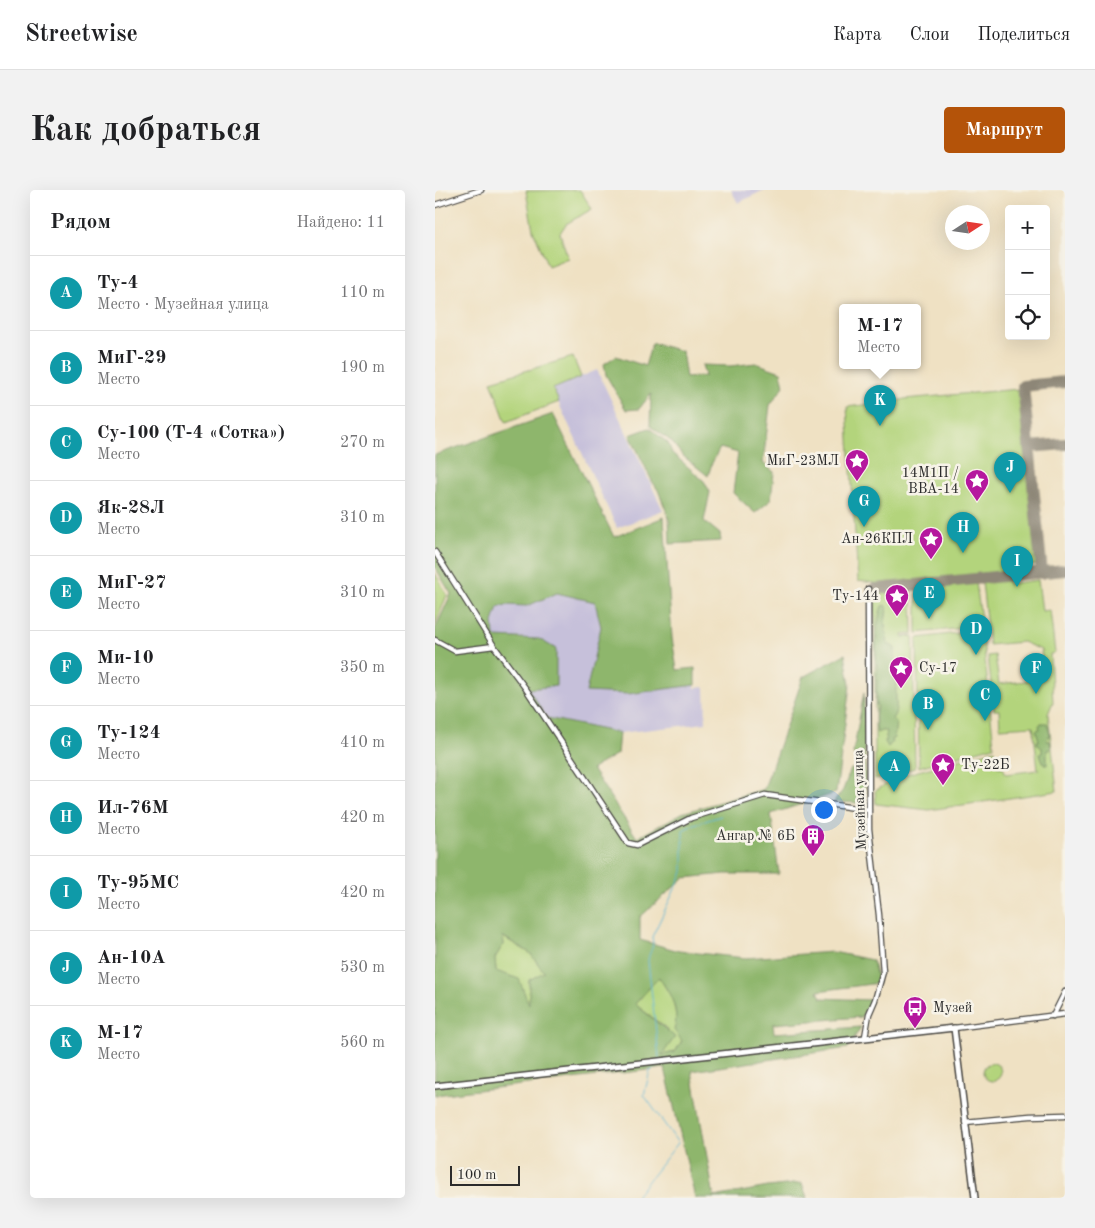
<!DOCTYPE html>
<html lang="ru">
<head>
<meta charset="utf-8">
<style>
	body { margin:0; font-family:"Old Standard TT",serif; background:#f2f2f2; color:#202124 }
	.controls { position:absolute; right:15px; top:15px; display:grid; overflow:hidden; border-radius:5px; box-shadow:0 5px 20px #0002 }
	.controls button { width:45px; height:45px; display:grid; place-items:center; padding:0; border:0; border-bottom:1px solid #e0e0e0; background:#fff; color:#202124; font:25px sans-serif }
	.compass { position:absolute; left:510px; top:15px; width:45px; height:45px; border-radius:50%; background:#fff; box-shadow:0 5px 20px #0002; rotate:78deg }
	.scale { position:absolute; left:15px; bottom:12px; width:70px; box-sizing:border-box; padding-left:5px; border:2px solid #2b2b2b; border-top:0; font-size:14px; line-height:18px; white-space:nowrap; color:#2b2b2b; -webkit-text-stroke:4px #f7f3e8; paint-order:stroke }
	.you { position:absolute; left:388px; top:619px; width:18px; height:18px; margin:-12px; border:4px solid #fff; border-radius:50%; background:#1a73e8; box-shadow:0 0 0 8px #1a73e833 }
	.badge { display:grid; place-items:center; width:32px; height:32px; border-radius:50%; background:#b45309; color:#fff; font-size:16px; font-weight:700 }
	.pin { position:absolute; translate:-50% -41px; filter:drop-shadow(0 1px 2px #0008) }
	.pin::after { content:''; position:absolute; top:26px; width:18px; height:15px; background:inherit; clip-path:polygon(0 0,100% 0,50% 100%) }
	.popup { position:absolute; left:404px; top:114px; width:82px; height:65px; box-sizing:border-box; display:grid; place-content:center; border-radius:5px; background:#fff; filter:drop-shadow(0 1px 4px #0005); font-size:16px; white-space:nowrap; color:#757577 }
	.popup b { font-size:19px; color:#202124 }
	.popup::after { content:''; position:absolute; left:50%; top:100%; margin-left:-10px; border:10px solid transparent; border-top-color:#fff }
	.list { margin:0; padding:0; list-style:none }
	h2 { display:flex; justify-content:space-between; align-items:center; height:65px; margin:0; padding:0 20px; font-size:21px }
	h2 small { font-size:16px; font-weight:400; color:#757577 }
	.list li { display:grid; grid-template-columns:32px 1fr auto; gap:15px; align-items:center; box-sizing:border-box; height:75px; padding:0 20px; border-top:1px solid #e0e0e0 }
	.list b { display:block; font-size:19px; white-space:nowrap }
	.list p { margin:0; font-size:16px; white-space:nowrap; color:#757577 }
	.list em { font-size:16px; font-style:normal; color:#757577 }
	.icon { flex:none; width:28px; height:28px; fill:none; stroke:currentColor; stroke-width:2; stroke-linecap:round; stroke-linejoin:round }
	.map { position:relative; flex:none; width:630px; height:1008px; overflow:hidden; border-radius:5px }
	header { display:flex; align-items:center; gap:30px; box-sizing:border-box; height:70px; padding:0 25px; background:#fff; border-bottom:1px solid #e0e0e0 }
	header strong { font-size:24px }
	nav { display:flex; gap:28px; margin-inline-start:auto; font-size:18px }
	.intro { display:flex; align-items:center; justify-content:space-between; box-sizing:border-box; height:120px; padding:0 30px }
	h1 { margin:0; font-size:35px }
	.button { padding:12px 22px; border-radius:5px; background:#b45309; color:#fff; font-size:18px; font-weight:700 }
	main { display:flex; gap:30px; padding:0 30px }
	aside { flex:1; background:#fff; border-radius:5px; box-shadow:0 5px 20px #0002 }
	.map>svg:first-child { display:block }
	.industrial { fill:#c6c0da }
	.green { fill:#b3d47c; stroke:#6f8054 }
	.forest { fill:#8eb66c; stroke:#5c704c; fill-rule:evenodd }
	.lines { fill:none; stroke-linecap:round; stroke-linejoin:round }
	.stream { stroke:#5ab6d8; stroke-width:1 }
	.taxiway { stroke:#8d8677; stroke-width:12 }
	.minor-casing { stroke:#484642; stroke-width:7 }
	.tertiary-casing { stroke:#484642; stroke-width:8 }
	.minor { stroke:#fff; stroke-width:4.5 }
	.tertiary { stroke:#fff; stroke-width:5 }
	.labels { text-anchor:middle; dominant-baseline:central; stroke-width:5; stroke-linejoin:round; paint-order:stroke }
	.poi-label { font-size:14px; fill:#2b2b2b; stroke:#f7f3e8; text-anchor:end }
	.street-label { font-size:14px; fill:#2b2b2b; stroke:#f7f3e8 }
</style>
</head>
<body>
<header>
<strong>Streetwise</strong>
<nav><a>Карта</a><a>Слои</a><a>Поделиться</a></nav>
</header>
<div class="intro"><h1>Как добраться</h1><a class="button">Маршрут</a></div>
<main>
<aside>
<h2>Рядом<small>Найдено: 11</small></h2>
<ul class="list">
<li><span class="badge" style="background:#0f9aa8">A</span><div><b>Ту-4</b><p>Место · Музейная улица</p></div><em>110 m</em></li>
<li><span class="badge" style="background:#0f9aa8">B</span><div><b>МиГ-29</b><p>Место</p></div><em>190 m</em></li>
<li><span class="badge" style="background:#0f9aa8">C</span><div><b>Су-100 (Т-4 «Сотка»)</b><p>Место</p></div><em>270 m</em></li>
<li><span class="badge" style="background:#0f9aa8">D</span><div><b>Як-28Л</b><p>Место</p></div><em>310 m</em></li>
<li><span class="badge" style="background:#0f9aa8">E</span><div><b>МиГ-27</b><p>Место</p></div><em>310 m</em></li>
<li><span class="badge" style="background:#0f9aa8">F</span><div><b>Ми-10</b><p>Место</p></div><em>350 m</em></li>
<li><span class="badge" style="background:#0f9aa8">G</span><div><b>Ту-124</b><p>Место</p></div><em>410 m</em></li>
<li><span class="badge" style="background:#0f9aa8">H</span><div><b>Ил-76М</b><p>Место</p></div><em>420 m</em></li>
<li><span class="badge" style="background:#0f9aa8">I</span><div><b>Ту-95МС</b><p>Место</p></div><em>420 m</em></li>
<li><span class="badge" style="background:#0f9aa8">J</span><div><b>Ан-10А</b><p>Место</p></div><em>530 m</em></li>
<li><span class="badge" style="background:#0f9aa8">K</span><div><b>М-17</b><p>Место</p></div><em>560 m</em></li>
</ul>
</aside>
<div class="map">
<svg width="630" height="1008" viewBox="0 0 630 1008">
	<rect width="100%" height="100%" fill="#f7f3e8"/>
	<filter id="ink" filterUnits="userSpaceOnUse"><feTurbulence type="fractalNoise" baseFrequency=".02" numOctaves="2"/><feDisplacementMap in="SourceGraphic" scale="10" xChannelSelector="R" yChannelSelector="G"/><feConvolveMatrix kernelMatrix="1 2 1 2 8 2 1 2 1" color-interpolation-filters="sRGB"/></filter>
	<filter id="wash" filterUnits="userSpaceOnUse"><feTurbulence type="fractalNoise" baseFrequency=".0096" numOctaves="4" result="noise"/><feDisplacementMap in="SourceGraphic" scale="20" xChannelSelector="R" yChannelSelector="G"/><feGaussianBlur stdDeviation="1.12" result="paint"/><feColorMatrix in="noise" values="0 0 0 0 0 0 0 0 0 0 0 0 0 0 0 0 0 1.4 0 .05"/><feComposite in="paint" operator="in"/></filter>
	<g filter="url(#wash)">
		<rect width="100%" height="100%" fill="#efe1c3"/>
		<path class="industrial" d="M 296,0 L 329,0 L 303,13 Z
			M 162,180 L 228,320 L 182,338 L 117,199 Z
			M 122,403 L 160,412 L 166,437 L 151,502 L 193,504 L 260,495 L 260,498 L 270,497 L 271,533 L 184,543 L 113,528 L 92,499 L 104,449 L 59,447 L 58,432 L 62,417 L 71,415 L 92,416 Z"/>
		<path class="green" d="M 145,0 L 157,19 L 131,34 L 125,43 L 133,68 L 113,76 L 98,40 L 91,1 Z
			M 138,167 L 146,187 L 118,199 L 124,212 L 71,232 L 56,191 Z
			M 584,199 L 601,375 L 575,378 L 571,382 L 440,395 L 440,393 L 423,391 L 412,217 L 467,210 L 469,209 Z
			M 0,383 L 12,405 L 0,435 Z
			M 572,390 L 573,394 L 603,390 L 607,421 L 615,420 L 620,463 L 615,464 L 618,512 L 613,524 L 622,601 L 494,620 L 441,614 L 440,601 L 465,586 L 560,560 L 563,577 L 568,577 L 571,584 L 603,580 L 598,536 L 565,538 L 564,520 L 559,520 L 553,466 L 560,465 L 564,494 L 609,489 L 606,460 L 588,452 L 554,455 L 547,393 Z
			M 541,393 L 547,436 L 482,443 L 482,399 Z
			M 477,399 L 478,444 L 467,445 L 467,447 L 478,446 L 480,578 L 440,589 L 440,404 Z
			M 547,440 L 559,556 L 484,577 L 482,450 L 484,448 Z
			M 66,746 L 95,763 L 110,783 L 94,790 L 95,817 L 61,781 L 60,768 L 69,753 Z
			M 224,787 L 237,808 L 247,850 L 240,862 L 227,865 L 232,839 L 200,814 Z
			M548 882a9 9 0 1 1 18 0a9 9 0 1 1-18 0Z"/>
		<path class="forest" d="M 217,153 L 247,161 L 251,188 L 270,186 L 267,175 L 295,176 L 321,173 L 346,182 L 349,196 L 335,215 L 328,273 L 339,282 L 336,310 L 320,323 L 298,303 L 303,263 L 285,258 L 277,273 L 273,286 L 247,265 L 236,251 L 215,236 L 216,204 L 204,219 L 191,220 L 171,185 L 169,174 L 181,166 L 210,176 Z
			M 118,224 L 179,347 L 229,327 L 237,448 L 242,480 L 260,478 L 260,495 L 193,504 L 151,502 L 166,437 L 160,412 L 122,403 L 92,416 L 71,415 L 63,417 L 58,432 L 59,447 L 104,449 L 121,459 L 121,496 L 93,499 L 112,528 L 184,543 L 182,564 L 157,579 L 202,648 L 247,623 L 329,599 L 368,487 L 410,464 L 415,495 L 401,603 L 336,624 L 344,684 L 290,684 L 249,688 L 205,727 L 205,750 L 244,761 L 310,768 L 398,762 L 437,770 L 444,793 L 383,801 L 386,808 L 436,810 L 426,827 L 338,834 L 339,843 L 426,837 L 413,858 L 257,881 L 279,1007 L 333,997 L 367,993 L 372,1008 L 260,1008 L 230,878 L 0,905 L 0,439 L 16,404 L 0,377 L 0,265 ZM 67,746 L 95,763 L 109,782 L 94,790 L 94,815 L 84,789 L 61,781 L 60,768 L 69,753 ZM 224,787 C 235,804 245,819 239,840 L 247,851 L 240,862 L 227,865 L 240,847 L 200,814 Z
			M 214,238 L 233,253 L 237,263 L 269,291 L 275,302 L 269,331 L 285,344 L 286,351 L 235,354 L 234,328 L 223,300 L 217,291 L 195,245 Z
			M 450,415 L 452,418 L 450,435 L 452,447 L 451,449 L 453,450 L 452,453 L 460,458 L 460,471 L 462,472 C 459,479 463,484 462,491 C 462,494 461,496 461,499 C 460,509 464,521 457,529 L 461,533 L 459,548 L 456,550 L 457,553 L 453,557 L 450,552 L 452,541 L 446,541 L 442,543 C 441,536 439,524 443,516 L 441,515 L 442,491 L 441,489 L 443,479 L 442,478 C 441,459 440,434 447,416 Z
			M 429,502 L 430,607 L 426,613 L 399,612 L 408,600 L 416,579 L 421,578 L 423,570 L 418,563 Z
			M 606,533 L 612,533 L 615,545 L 611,549 L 612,551 L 615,551 L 616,559 L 612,560 L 612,575 L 609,575 L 605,564 L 607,563 L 607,558 L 602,554 L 602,551 L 604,551 L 601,540 L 605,539 L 604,536 Z"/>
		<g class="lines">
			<path class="stream" d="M 224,868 L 213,771 C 214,760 220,759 217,747 L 248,682 L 248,640 L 260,634 L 286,626
				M 202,1008 L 202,1005 L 243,953 L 209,905 L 215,881 L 223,876"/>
			<path class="taxiway" d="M 594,257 L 630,254
				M 607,383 L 588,196 L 630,192
				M 440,399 L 630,380"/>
		</g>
	</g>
	<g filter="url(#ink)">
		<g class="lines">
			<g class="minor-casing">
				<path id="minor" d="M 0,15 L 46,0
					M 0,362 L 59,456 L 91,499 L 193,653 L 202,655 L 256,628 L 330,605 L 434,620
					M 0,450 L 20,461 L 59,456
					M 618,826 L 630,802
					M 519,838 L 630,824
					M 430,847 L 434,824 L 440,810 L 448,782 L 444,725 L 434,639 L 433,399
					M 530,932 L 595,926 L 630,925"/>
			</g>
			<g class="tertiary-casing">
				<path id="tertiary" d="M 0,896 L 519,838 L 540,1008"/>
			</g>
			<use href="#minor" class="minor"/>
			<use href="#tertiary" class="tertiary"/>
		</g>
	</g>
	<defs>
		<g id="sight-pin" transform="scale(1.25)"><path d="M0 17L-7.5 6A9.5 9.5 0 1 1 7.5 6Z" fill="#b5179e" stroke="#f7f3e8"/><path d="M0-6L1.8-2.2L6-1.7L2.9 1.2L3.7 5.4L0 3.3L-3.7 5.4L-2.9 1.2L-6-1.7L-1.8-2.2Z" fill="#fff"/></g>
		<g id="building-pin" transform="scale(1.25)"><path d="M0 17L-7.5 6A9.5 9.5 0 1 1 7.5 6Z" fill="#b5179e" stroke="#f7f3e8"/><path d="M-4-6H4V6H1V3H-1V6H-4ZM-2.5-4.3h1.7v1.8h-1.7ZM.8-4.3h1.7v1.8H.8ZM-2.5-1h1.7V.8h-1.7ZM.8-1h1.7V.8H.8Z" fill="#fff"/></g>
		<g id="bus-pin" transform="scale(1.25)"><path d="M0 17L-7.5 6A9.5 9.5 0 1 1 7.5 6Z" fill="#b5179e" stroke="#f7f3e8"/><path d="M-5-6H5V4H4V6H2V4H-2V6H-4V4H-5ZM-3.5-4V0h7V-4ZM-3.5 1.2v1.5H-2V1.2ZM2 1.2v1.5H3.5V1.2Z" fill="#fff"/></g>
	</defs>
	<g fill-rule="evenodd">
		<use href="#sight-pin" x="422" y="271"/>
		<use href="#sight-pin" x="542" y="291"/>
		<use href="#sight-pin" x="496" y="349"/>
		<use href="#sight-pin" x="462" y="406"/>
		<use href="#sight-pin" x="466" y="478"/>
		<use href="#sight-pin" x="508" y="575"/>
		<use href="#building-pin" x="378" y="646"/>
		<use href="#bus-pin" x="480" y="818"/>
	</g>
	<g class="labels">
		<g class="poi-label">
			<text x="404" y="271">МиГ-23МЛ</text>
			<text x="524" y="283">14М1П /<tspan x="524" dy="16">ВВА-14</tspan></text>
			<text x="478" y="349">Ан-26КПЛ</text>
			<text x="444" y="406">Ту-144</text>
			<text x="484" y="478" text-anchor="start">Су-17</text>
			<text x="526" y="575" text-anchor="start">Ту-22Б</text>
			<text x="360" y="646">Ангар № 6Б</text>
			<text x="498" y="818" text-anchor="start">Музей</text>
		</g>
		<g class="street-label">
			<text transform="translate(425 610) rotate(-92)">Музейная улица</text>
		</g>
	</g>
</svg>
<div class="controls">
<button>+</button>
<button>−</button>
<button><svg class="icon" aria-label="locate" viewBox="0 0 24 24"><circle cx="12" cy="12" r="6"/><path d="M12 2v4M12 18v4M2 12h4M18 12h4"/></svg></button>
</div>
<svg class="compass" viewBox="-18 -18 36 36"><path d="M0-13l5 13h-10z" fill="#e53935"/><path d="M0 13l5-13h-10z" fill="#757577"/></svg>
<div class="scale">100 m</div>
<div class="you"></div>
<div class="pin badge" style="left:459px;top:602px;background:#0f9aa8">A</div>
<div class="pin badge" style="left:493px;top:540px;background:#0f9aa8">B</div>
<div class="pin badge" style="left:550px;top:531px;background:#0f9aa8">C</div>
<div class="pin badge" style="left:541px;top:465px;background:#0f9aa8">D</div>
<div class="pin badge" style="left:494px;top:429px;background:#0f9aa8">E</div>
<div class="pin badge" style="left:601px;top:504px;background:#0f9aa8">F</div>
<div class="pin badge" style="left:429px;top:337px;background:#0f9aa8">G</div>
<div class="pin badge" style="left:528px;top:363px;background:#0f9aa8">H</div>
<div class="pin badge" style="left:582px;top:397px;background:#0f9aa8">I</div>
<div class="pin badge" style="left:575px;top:303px;background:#0f9aa8">J</div>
<div class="pin badge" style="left:445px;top:236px;background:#0f9aa8">K</div>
<div class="popup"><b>М-17</b>Место</div>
</div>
</main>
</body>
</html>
